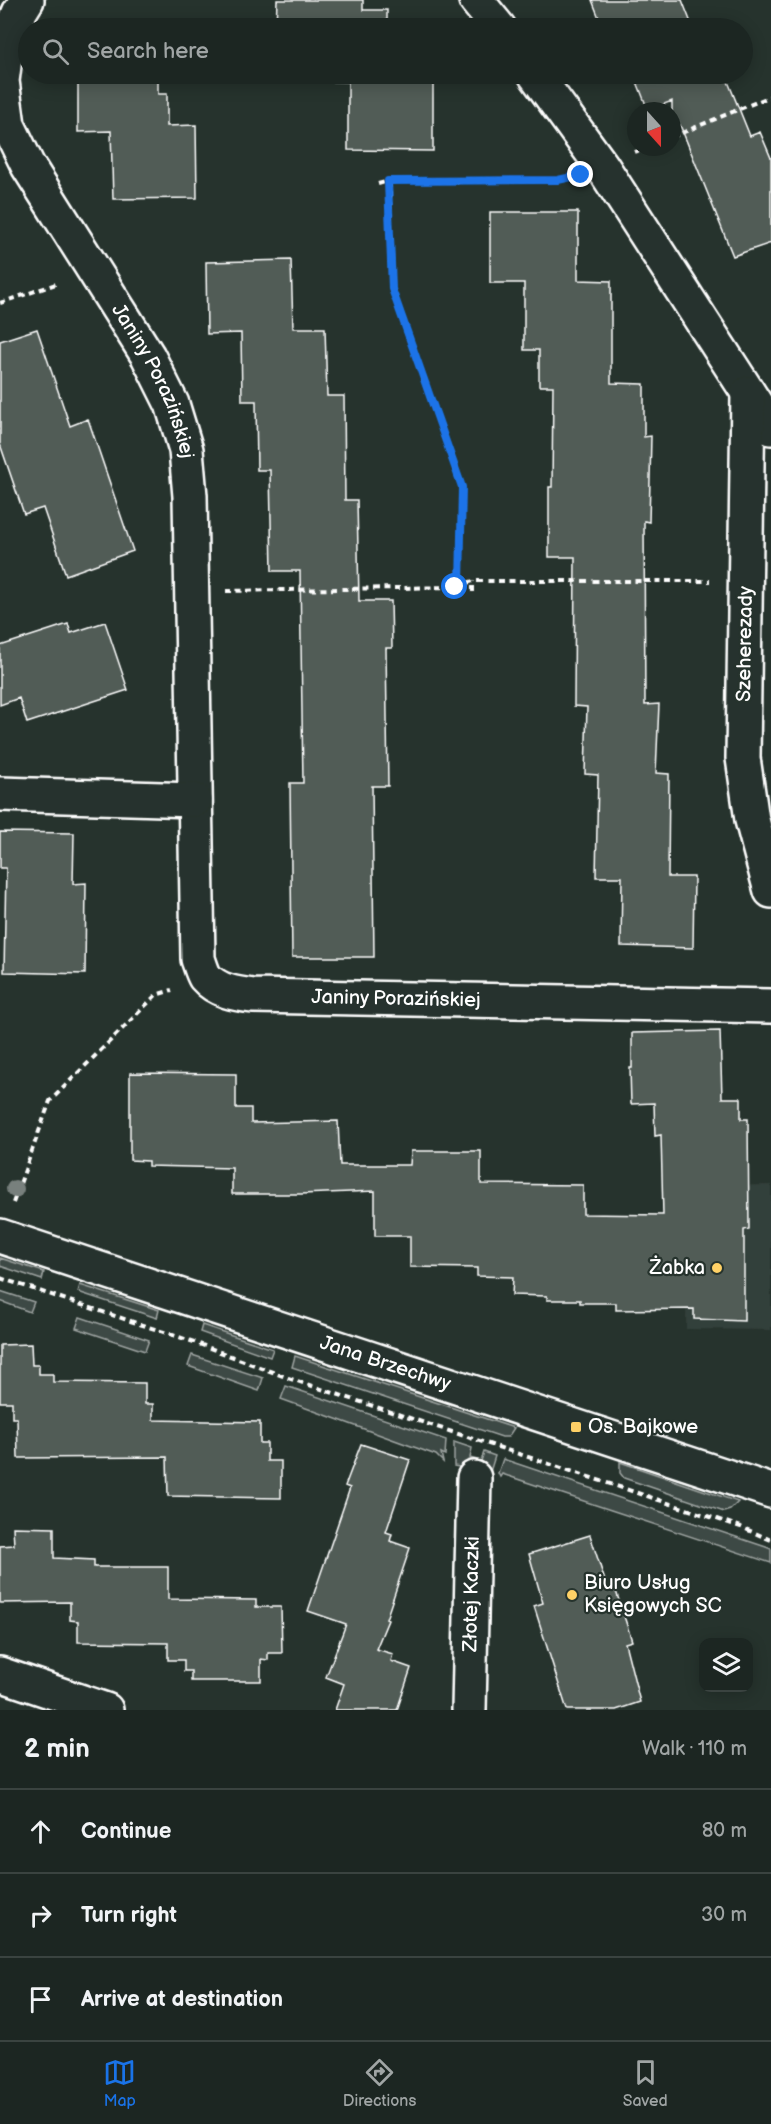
<!DOCTYPE html>
<html lang="en">
<head>
<meta charset="utf-8">
<style>
	body { margin:0; font-family:"Balsamiq Sans",sans-serif; background:#252e2a; color:#f1f3f6 }
	.controls { position:absolute; right:18px; bottom:18px; display:grid; overflow:hidden; border-radius:12px; box-shadow:0 3px 15px #0003 }
	.controls button { width:54px; height:54px; display:grid; place-items:center; padding:0; border:0; border-bottom:2px solid #3a4340; background:#1c2622; color:#f1f3f6; font:30px sans-serif }
	.compass { position:absolute; left:627px; top:102px; width:54px; height:54px; border-radius:50%; background:#1c2622; box-shadow:0 3px 15px #0003; rotate:159deg }
	.stop { position:absolute; width:18px; height:18px; margin:-14px; border:4px solid #1a73e8; border-radius:50%; background:#fff }
	.stop.end { background:#1a73e8; border-color:#fff; box-shadow:0 2px 6px #0008 }
	.list { margin:0; padding:0; list-style:none }
	h2 { display:flex; justify-content:space-between; align-items:center; height:78px; margin:0; padding:0 24px; font-size:26px }
	h2 small { font-size:20px; font-weight:400; color:#a0a5a5 }
	.list li { display:grid; grid-template-columns:39px 1fr auto; gap:18px; align-items:center; box-sizing:border-box; height:84px; padding:0 24px; border-top:2px solid #3a4340 }
	.list b { display:block; font-size:22px; white-space:nowrap }
	.list em { font-size:20px; font-style:normal; color:#a0a5a5 }
	.icon { flex:none; width:33px; height:33px; fill:none; stroke:currentColor; stroke-width:2; stroke-linecap:round; stroke-linejoin:round }
	.map { position:relative; flex:none; width:771px; height:1710px; overflow:hidden }
	.search { position:absolute; background:#1c2622; box-shadow:0 3px 15px #0003; left:18px; right:18px; top:18px; height:66px; display:flex; align-items:center; gap:15px; box-sizing:border-box; padding:0 21px; border-radius:33px; color:#a0a5a5; font-size:22px }
	.sheet { height:330px; background:#1c2622 }
	nav { display:flex; justify-content:space-around; align-items:center; box-sizing:border-box; height:84px; border-top:2px solid #3a4340; background:#1c2622; font-size:16px; color:#a0a5a5 }
	nav a { display:grid; justify-items:center; gap:3px }
	nav .on { color:#1a73e8 }
	.map>svg:first-child { display:block }
	.built { fill:#333f3a }
	.green { fill:#3e4944; stroke:#9ea4a2; stroke-width:1.5 }
	.building { fill:#515c57; stroke:#fff; stroke-width:1.5 }
	.lines { fill:none; stroke-linecap:round; stroke-linejoin:round }
	.minor-casing { stroke:#fff; stroke-width:38 }
	.path { stroke:#fff; stroke-width:4; stroke-dasharray:6 4.5; stroke-linecap:butt }
	.minor { stroke:#26332d; stroke-width:33 }
	.tree { fill:#78807d }
	.route { stroke:#1a73e8; stroke-width:8 }
	.poi-dot { fill:#ffd166; stroke:#26332d; stroke-width:2 }
	.labels { text-anchor:middle; dominant-baseline:central; stroke-width:4.5; stroke-linejoin:round; paint-order:stroke }
	.street-label { font-size:20px; fill:#fff; stroke:#26332d }
	.poi-label { font-size:20px; fill:#fff; stroke:#26332d; text-anchor:start }
</style>
</head>
<body>
<div class="map">
<svg width="771" height="1710" viewBox="0 0 771 1710">
	<rect width="100%" height="100%" fill="#26332d"/>
	<filter id="ink" filterUnits="userSpaceOnUse"><feTurbulence type="fractalNoise" baseFrequency=".0167" numOctaves="2"/><feDisplacementMap in="SourceGraphic" scale="12" xChannelSelector="R" yChannelSelector="G"/><feConvolveMatrix kernelMatrix="1 2 1 2 8 2 1 2 1" color-interpolation-filters="sRGB"/></filter>
	<g filter="url(#ink)">
		<path class="built" d="M 771,1185 L 771,1330 L 686,1329 L 687,1186 Z"/>
		<path class="green" d="M 0,1258 L 44,1272 L 42,1280 L 0,1266 Z
			M 80,1285 L 159,1310 L 157,1318 L 78,1292 Z
			M 0,1291 L 34,1302 L 30,1312 L 0,1301 Z
			M 80,1317 L 149,1340 L 145,1351 L 76,1328 Z
			M 202,1325 L 273,1349 L 270,1357 L 200,1332 Z
			M 192,1355 L 263,1378 L 259,1391 L 188,1366 Z
			M 295,1356 L 514,1428 L 508,1437 L 502,1437 L 292,1367 Z
			M 286,1386 L 446,1440 L 445,1455 L 441,1453 L 443,1462 L 436,1455 L 281,1399 Z
			M 454,1442 L 472,1448 L 470,1458 L 481,1461 L 484,1452 L 495,1456 L 490,1472 L 454,1466 Z
			M 503,1459 L 766,1547 L 771,1549 L 771,1563 L 502,1474 L 500,1477 L 498,1473 Z
			M 620,1462 L 738,1502 L 730,1510 L 724,1512 L 624,1478 L 620,1473 Z"/>
		<path class="building" d="M 277,0 L 363,0 L 363,10 L 387,10 L 387,28 L 276,28 Z
			M 592,0 L 682,0 L 693,28 L 603,28 Z
			M 78,74 L 158,74 L 158,94 L 167,94 L 167,126 L 196,125 L 197,198 L 113,199 L 111,131 L 78,132 Z
			M 308,74 L 387,74 L 387,78 L 433,78 L 433,151 L 348,150 L 348,82 L 308,81 Z
			M 634,74 L 725,74 L 750,136 L 760,132 L 771,158 L 771,243 L 733,256 L 680,125 L 672,128 L 672,101 L 648,110 Z
			M 490,212 L 578,212 L 578,280 L 611,281 L 611,383 L 644,384 L 644,437 L 651,436 L 649,522 L 644,521 L 645,705 L 659,704 L 656,773 L 669,774 L 668,877 L 694,877 L 693,948 L 621,946 L 622,877 L 596,877 L 598,775 L 585,774 L 587,707 L 574,706 L 575,557 L 549,557 L 549,487 L 552,487 L 553,386 L 539,386 L 539,350 L 524,350 L 524,283 L 490,283 Z
			M 291,260 L 293,328 L 325,328 L 327,396 L 344,396 L 345,500 L 357,500 L 359,601 L 391,601 L 392,648 L 386,648 L 388,786 L 372,786 L 374,957 L 292,957 L 290,783 L 303,783 L 300,571 L 272,571 L 270,470 L 257,470 L 256,401 L 242,401 L 241,333 L 207,334 L 206,262 Z
			M 37,329 L 70,426 L 88,419 L 133,551 L 66,575 L 43,508 L 24,514 L 0,444 L 0,341 Z
			M 105,622 L 128,690 L 27,723 L 19,698 L 0,705 L 0,646 L 68,624 L 71,633 Z
			M 0,832 L 74,833 L 73,884 L 86,883 L 85,974 L 4,972 L 6,868 L 0,868 Z
			M 720,1031 L 722,1098 L 741,1098 L 741,1119 L 748,1119 L 749,1229 L 744,1230 L 744,1321 L 694,1319 L 694,1309 L 616,1310 L 616,1303 L 580,1303 L 580,1300 L 547,1300 L 547,1296 L 512,1295 L 513,1277 L 477,1276 L 477,1268 L 410,1267 L 410,1236 L 375,1236 L 375,1191 L 301,1194 L 232,1194 L 232,1168 L 148,1166 L 148,1161 L 130,1160 L 130,1073 L 236,1074 L 236,1108 L 251,1108 L 251,1123 L 338,1121 L 340,1165 L 410,1165 L 411,1151 L 481,1151 L 481,1184 L 583,1185 L 583,1214 L 663,1215 L 661,1135 L 655,1136 L 654,1103 L 631,1104 L 630,1068 L 632,1068 L 632,1033 Z
			M 31,1344 L 32,1365 L 39,1365 L 39,1374 L 53,1374 L 53,1382 L 145,1383 L 145,1404 L 153,1404 L 153,1420 L 260,1422 L 260,1443 L 267,1443 L 267,1461 L 281,1461 L 281,1498 L 168,1496 L 167,1457 L 18,1458 L 17,1418 L 12,1418 L 12,1402 L 0,1402 L 0,1345 Z
			M 361,1444 L 410,1460 L 386,1532 L 392,1534 L 390,1541 L 410,1548 L 386,1619 L 388,1620 L 376,1649 L 393,1654 L 391,1661 L 411,1668 L 397,1710 L 335,1710 L 344,1684 L 326,1677 L 346,1624 L 308,1611 L 350,1488 L 345,1486 Z
			M 13,1527 L 54,1528 L 54,1558 L 94,1560 L 94,1567 L 168,1567 L 168,1599 L 256,1600 L 256,1607 L 281,1607 L 282,1653 L 268,1653 L 268,1660 L 261,1659 L 261,1681 L 191,1681 L 191,1671 L 184,1671 L 184,1660 L 168,1660 L 168,1643 L 78,1642 L 78,1621 L 70,1620 L 70,1602 L 0,1603 L 0,1546 L 14,1545 Z
			M 590,1535 L 608,1590 L 615,1588 L 632,1641 L 625,1643 L 640,1702 L 616,1710 L 567,1710 L 534,1606 L 543,1603 L 529,1554 Z"/>
		<g class="lines">
			<g class="minor-casing">
				<g id="minor">
					<path id="s1" d="M 27,0 L 19,13 L 7,42 L 2,81 L 8,125 L 28,166 L 148,356 L 172,404 L 186,450 L 190,496 L 198,959 C 200,964 202,972 205,977 C 217,991 236,994 253,996 L 771,1006"/>
					<path d="M 476,0 L 499,28"/>
					<path d="M 535,74 L 602,166 L 771,428"/>
					<path d="M 748,393 L 743,758 L 752,820 L 771,891"/>
					<path d="M 0,794 L 195,800"/>
					<path id="s2" d="M 0,1236 L 771,1491"/>
					<path d="M 0,1674 L 106,1710"/>
					<path id="s3" d="M 469,1710 L 474,1478"/>
				</g>
			</g>
			<path class="path" d="M 672,137 L 771,96
				M 635,152 L 648,147
				M 378,184 L 389,181
				M 0,303 L 59,283
				M 460,585 L 462,487 L 392,289 L 389,181 L 558,180 L 568,178
				M 226,591 L 455,587 L 473,581 L 710,581
				M 473,592 L 473,581
				M 13,1203 L 50,1101 L 156,995 L 172,990
				M 0,1278 L 194,1342 L 288,1378 L 741,1527 L 771,1540"/>
			<use href="#minor" class="minor"/>
		</g>
		<circle class="tree" cx="15" cy="1189" r="9"/>
	</g>
	<g class="lines" filter="url(#ink)">
		<path class="route" d="M 455,587 L 460,585 L 462,487 L 392,289 L 388,181 L 558,180 L 581,175"/>
	</g>
	<g class="poi-dot">
		<circle cx="717" cy="1268" r="6"/>
		<rect x="570" y="1421" width="12" height="12" rx="3"/>
		<circle cx="572" cy="1595" r="6"/>
	</g>
	<g class="labels">
		<g class="street-label">
			<text stroke="none"><textPath href="#s1" startOffset="426">Janiny Porazińskiej</textPath></text>
			<text transform="translate(745 644) rotate(-89)">Szeherezady</text>
			<text stroke="none"><textPath href="#s1" startOffset="1227">Janiny Porazińskiej</textPath></text>
			<text stroke="none"><textPath href="#s2" startOffset="406">Jana Brzechwy</textPath></text>
			<text stroke="none"><textPath href="#s3" startOffset="116">Złotej Kaczki</textPath></text>
		</g>
		<g class="poi-label">
			<text x="705" y="1268" text-anchor="end">Żabka</text>
			<text x="588" y="1427">Os. Bajkowe</text>
			<text x="584" y="1583">Biuro Usług<tspan x="584" dy="23">Księgowych SC</tspan></text>
		</g>
	</g>
</svg>
<div class="controls">
<button><svg class="icon" aria-label="layers" viewBox="0 0 24 24"><path d="M12 4l9 5-9 5-9-5zM3 14l9 5 9-5"/></svg></button>
</div>
<svg class="compass" viewBox="-18 -18 36 36"><path d="M0-13l5 13h-10z" fill="#e53935"/><path d="M0 13l5-13h-10z" fill="#a0a5a5"/></svg>
<div class="stop" style="left:455px;top:587px"></div>
<div class="stop end" style="left:581px;top:175px"></div>
<div class="search"><svg class="icon" aria-label="search" viewBox="0 0 24 24"><circle cx="10" cy="10" r="6"/><path d="M15 15l6 6"/></svg>Search here</div>
</div>
<section class="sheet">
<h2>2 min<small>Walk · 110 m</small></h2>
<ul class="list">
<li><svg class="icon" aria-label="ahead" viewBox="0 0 24 24"><path d="M12 20V5M6 11l6-6 6 6"/></svg><div><b>Continue</b></div><em>80 m</em></li>
<li><svg class="icon" aria-label="right" viewBox="0 0 24 24"><path d="M7 20v-9h11M14 6l5 5-5 5"/></svg><div><b>Turn right</b></div><em>30 m</em></li>
<li><svg class="icon" aria-label="arrive" viewBox="0 0 24 24"><path d="M6 21V4h12l-3 4 3 4H6"/></svg><div><b>Arrive at destination</b></div></li>
</ul>
</section>
<nav>
<a class="on"><svg class="icon" aria-label="map" viewBox="0 0 24 24"><path d="M3 6l6-2 6 2 6-2v14l-6 2-6-2-6 2zM9 4v14M15 6v14"/></svg>Map</a>
<a><svg class="icon" aria-label="directions" viewBox="0 0 24 24"><path d="M12 3l9 9-9 9-9-9zM9 14v-3h6M13 9l2 2-2 2"/></svg>Directions</a>
<a><svg class="icon" aria-label="saved" viewBox="0 0 24 24"><path d="M7 4h10v16l-5-4-5 4z"/></svg>Saved</a>
</nav>
</body>
</html>
